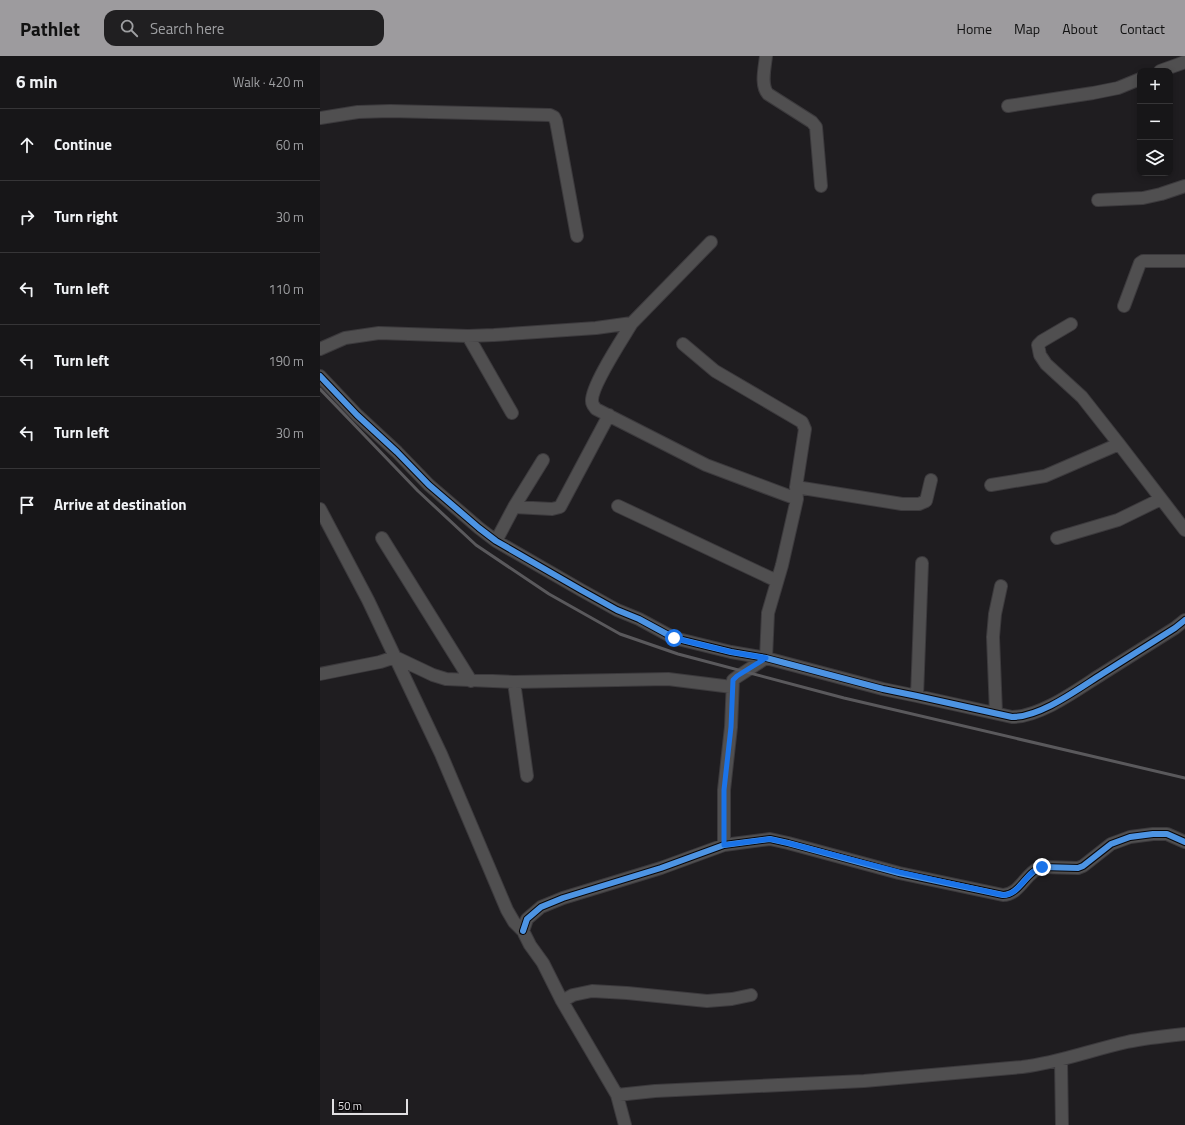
<!DOCTYPE html>
<html lang="en">
<head>
<meta charset="utf-8">
<style>
	body { margin:0; font-family:"Titillium Web",sans-serif; background:#201f21; color:#f1f3f6 }
	.controls { position:absolute; right:12px; top:12px; display:grid; overflow:hidden; border-radius:8px; box-shadow:0 2px 6px #0003 }
	.controls button { width:36px; height:36px; display:grid; place-items:center; padding:0; border:0; border-bottom:1px solid #363537; background:#171618; color:#f1f3f6; font:20px sans-serif }
	.scale { position:absolute; left:12px; bottom:10px; width:76px; box-sizing:border-box; padding-left:4px; border:2px solid #e1dfe2; border-top:0; font-size:11px; line-height:14px; white-space:nowrap; color:#e1dfe2; -webkit-text-stroke:3px #090709; paint-order:stroke }
	.stop { position:absolute; width:12px; height:12px; margin:-9px; border:3px solid #1a73e8; border-radius:50%; background:#fff }
	.stop.end { background:#1a73e8; border-color:#fff; box-shadow:0 1px 4px #0008 }
	.list { margin:0; padding:0; list-style:none }
	h2 { display:flex; justify-content:space-between; align-items:center; height:52px; margin:0; padding:0 16px; font-size:17px }
	h2 small { font-size:13px; font-weight:400; color:#9e9fa2 }
	.list li { display:grid; grid-template-columns:26px 1fr auto; gap:12px; align-items:center; box-sizing:border-box; height:72px; padding:0 16px; border-top:1px solid #363537 }
	.list b { display:block; font-size:15px; white-space:nowrap }
	.list em { font-size:13px; font-style:normal; color:#9e9fa2 }
	.icon { flex:none; width:22px; height:22px; fill:none; stroke:currentColor; stroke-width:2; stroke-linecap:round; stroke-linejoin:round }
	.map { position:relative; flex:none; width:865px; height:1069px; overflow:hidden }
	header { display:flex; align-items:center; gap:24px; box-sizing:border-box; height:56px; padding:0 20px; background:#9d9b9e; color:#111 }
	header strong { font-size:19px }
	nav { display:flex; gap:22px; margin-inline-start:auto; font-size:14px }
	.search { width:280px; height:36px; background:#201f21; display:flex; align-items:center; gap:10px; box-sizing:border-box; padding:0 14px; border-radius:12px; color:#9e9fa2; font-size:15px }
	main { display:flex }
	aside { flex:1; background:#171618 }
	.map>svg:first-child { display:block }
	.lines { fill:none; stroke-linecap:round; stroke-linejoin:round }
	.minor-casing { stroke:#3c3a3d; stroke-width:14 }
	.minor { stroke:#504f50; stroke-width:12 }
	.rail { stroke:#5a595c; stroke-width:3 }
	.cycleway-casing { stroke:#090709; stroke-width:8 }
	.cycleway { stroke:#4d94e3; stroke-width:6 }
	.route { stroke:#1a73e8; stroke-width:5 }
</style>
</head>
<body>
<header>
<strong>Pathlet</strong>
<div class="search"><svg class="icon" aria-label="search" viewBox="0 0 24 24"><circle cx="10" cy="10" r="6"/><path d="M15 15l6 6"/></svg>Search here</div>
<nav><a>Home</a><a>Map</a><a>About</a><a>Contact</a></nav>
</header>
<main>
<aside>
<h2>6 min<small>Walk · 420 m</small></h2>
<ul class="list">
<li><svg class="icon" aria-label="ahead" viewBox="0 0 24 24"><path d="M12 20V5M6 11l6-6 6 6"/></svg><div><b>Continue</b></div><em>60 m</em></li>
<li><svg class="icon" aria-label="right" viewBox="0 0 24 24"><path d="M7 20v-9h11M14 6l5 5-5 5"/></svg><div><b>Turn right</b></div><em>30 m</em></li>
<li><svg class="icon" aria-label="left" viewBox="0 0 24 24"><path d="M17 20v-9H6M10 6l-5 5 5 5"/></svg><div><b>Turn left</b></div><em>110 m</em></li>
<li><svg class="icon" aria-label="left" viewBox="0 0 24 24"><path d="M17 20v-9H6M10 6l-5 5 5 5"/></svg><div><b>Turn left</b></div><em>190 m</em></li>
<li><svg class="icon" aria-label="left" viewBox="0 0 24 24"><path d="M17 20v-9H6M10 6l-5 5 5 5"/></svg><div><b>Turn left</b></div><em>30 m</em></li>
<li><svg class="icon" aria-label="arrive" viewBox="0 0 24 24"><path d="M6 21V4h12l-3 4 3 4H6"/></svg><div><b>Arrive at destination</b></div></li>
</ul>
</aside>
<div class="map">
<svg width="865" height="1069" viewBox="0 0 865 1069">
	<rect width="100%" height="100%" fill="#1f1d20"/>
	<g class="lines">
		<g class="minor-casing">
			<path id="minor" d="M 446,0 C 445,11 440,29 448,38 L 492,66 L 496,71 L 501,130
				M 840,15 L 865,6
				M 688,50 L 773,37 L 798,32 L 820,23
				M 0,62 L 38,56 L 70,55 L 230,59 L 234,61 L 236,65 L 257,180
				M 778,144 L 823,142 L 841,138 L 865,130
				M 804,250 L 820,207 L 823,205 L 865,205
				M 312,267 C 303,282 271,330 272,345 C 272,349 274,350 276,353 L 386,409 L 477,443
				M 751,268 L 722,285 L 718,289 L 720,299 L 726,308 L 762,341 L 799,388 L 865,474
				M 148,280 L 192,357
				M 363,288 L 395,315 L 482,366 L 485,373 L 476,431 L 477,443 L 462,509 L 448,557 L 446,602 L 417,621 L 413,624 L 411,671 L 404,734 L 404,789
				M 0,293 L 25,282 L 59,277 L 148,280 L 174,279 L 276,272 L 312,267 L 391,186
				M 0,320 L 37,359 L 77,396 L 109,429 L 159,472 L 176,485 L 261,534 L 297,554 L 319,563 L 354,582 L 411,596 L 446,602 L 563,633 L 597,640 L 692,661 C 721,661 758,633 782,618 C 807,602 831,587 855,572 L 865,564
				M 671,429 L 725,420 L 799,388
				M 476,431 L 582,448 L 599,448 L 606,445 L 611,424
				M 298,450 L 457,525
				M 194,451 L 232,453 L 240,451 L 289,359
				M 0,453 L 48,544 L 121,698 L 187,854 L 194,866 L 203,875 L 210,889 L 223,907 L 242,945 L 297,1039 L 305,1069
				M 62,482 L 151,625
				M 737,482 L 798,464 L 841,443
				M 176,485 L 194,451 L 223,404
				M 0,618 L 60,606 L 75,601 L 113,619 L 126,623 L 194,626 L 348,623 L 412,631
				M 194,626 L 207,720
				M 597,640 L 602,507
				M 676,657 L 673,581 L 675,558 L 681,530
				M 203,875 L 207,863 L 221,851 L 243,842 L 341,812 L 404,789 L 450,783 L 468,787 L 579,817 L 683,839 C 700,839 706,815 722,811 L 758,812 L 763,810 L 791,788 L 810,781 L 833,778 L 847,778 L 865,786
				M 242,945 L 253,939 L 272,935 L 307,937 L 387,945 L 412,943 L 431,939
				M 741,1004 L 742,1069
				M 297,1039 L 335,1035 L 544,1025 L 702,1011 C 738,1007 771,994 807,986 C 826,982 846,980 865,978"/>
		</g>
		<use href="#minor" class="minor"/>
		<path class="rail" d="M 0,333 L 98,435 L 156,489 L 229,538 L 300,578 L 358,598 L 524,642 L 865,722"/>
		<g class="cycleway-casing">
			<path id="cycleway" d="M 0,320 L 37,359 L 77,396 L 109,429 L 159,472 L 176,485 L 261,534 L 297,554 L 319,563 L 354,582 L 411,596 L 446,602 L 563,633 L 597,640 L 692,661 C 721,661 758,633 782,618 C 807,602 831,587 855,572 L 865,564
				M 203,875 L 207,863 L 221,851 L 243,842 L 341,812 L 404,789 L 450,783 L 468,787 L 579,817 L 683,839 C 700,839 706,815 722,811 L 758,812 L 763,810 L 791,788 L 810,781 L 833,778 L 847,778 L 865,786"/>
		</g>
		<use href="#cycleway" class="cycleway"/>
	</g>
	<g class="lines">
		<path class="route" d="M 354,582 L 411,596 L 446,602 L 417,620 L 413,624 L 411,671 L 404,734 L 404,789 L 450,783 L 468,787 L 579,816 L 683,839 C 700,839 706,815 722,811"/>
	</g>
</svg>
<div class="controls">
<button>+</button>
<button>−</button>
<button><svg class="icon" aria-label="layers" viewBox="0 0 24 24"><path d="M12 4l9 5-9 5-9-5zM3 14l9 5 9-5"/></svg></button>
</div>
<div class="scale">50 m</div>
<div class="stop" style="left:354px;top:582px"></div>
<div class="stop end" style="left:722px;top:811px"></div>
</div>
</main>
</body>
</html>
